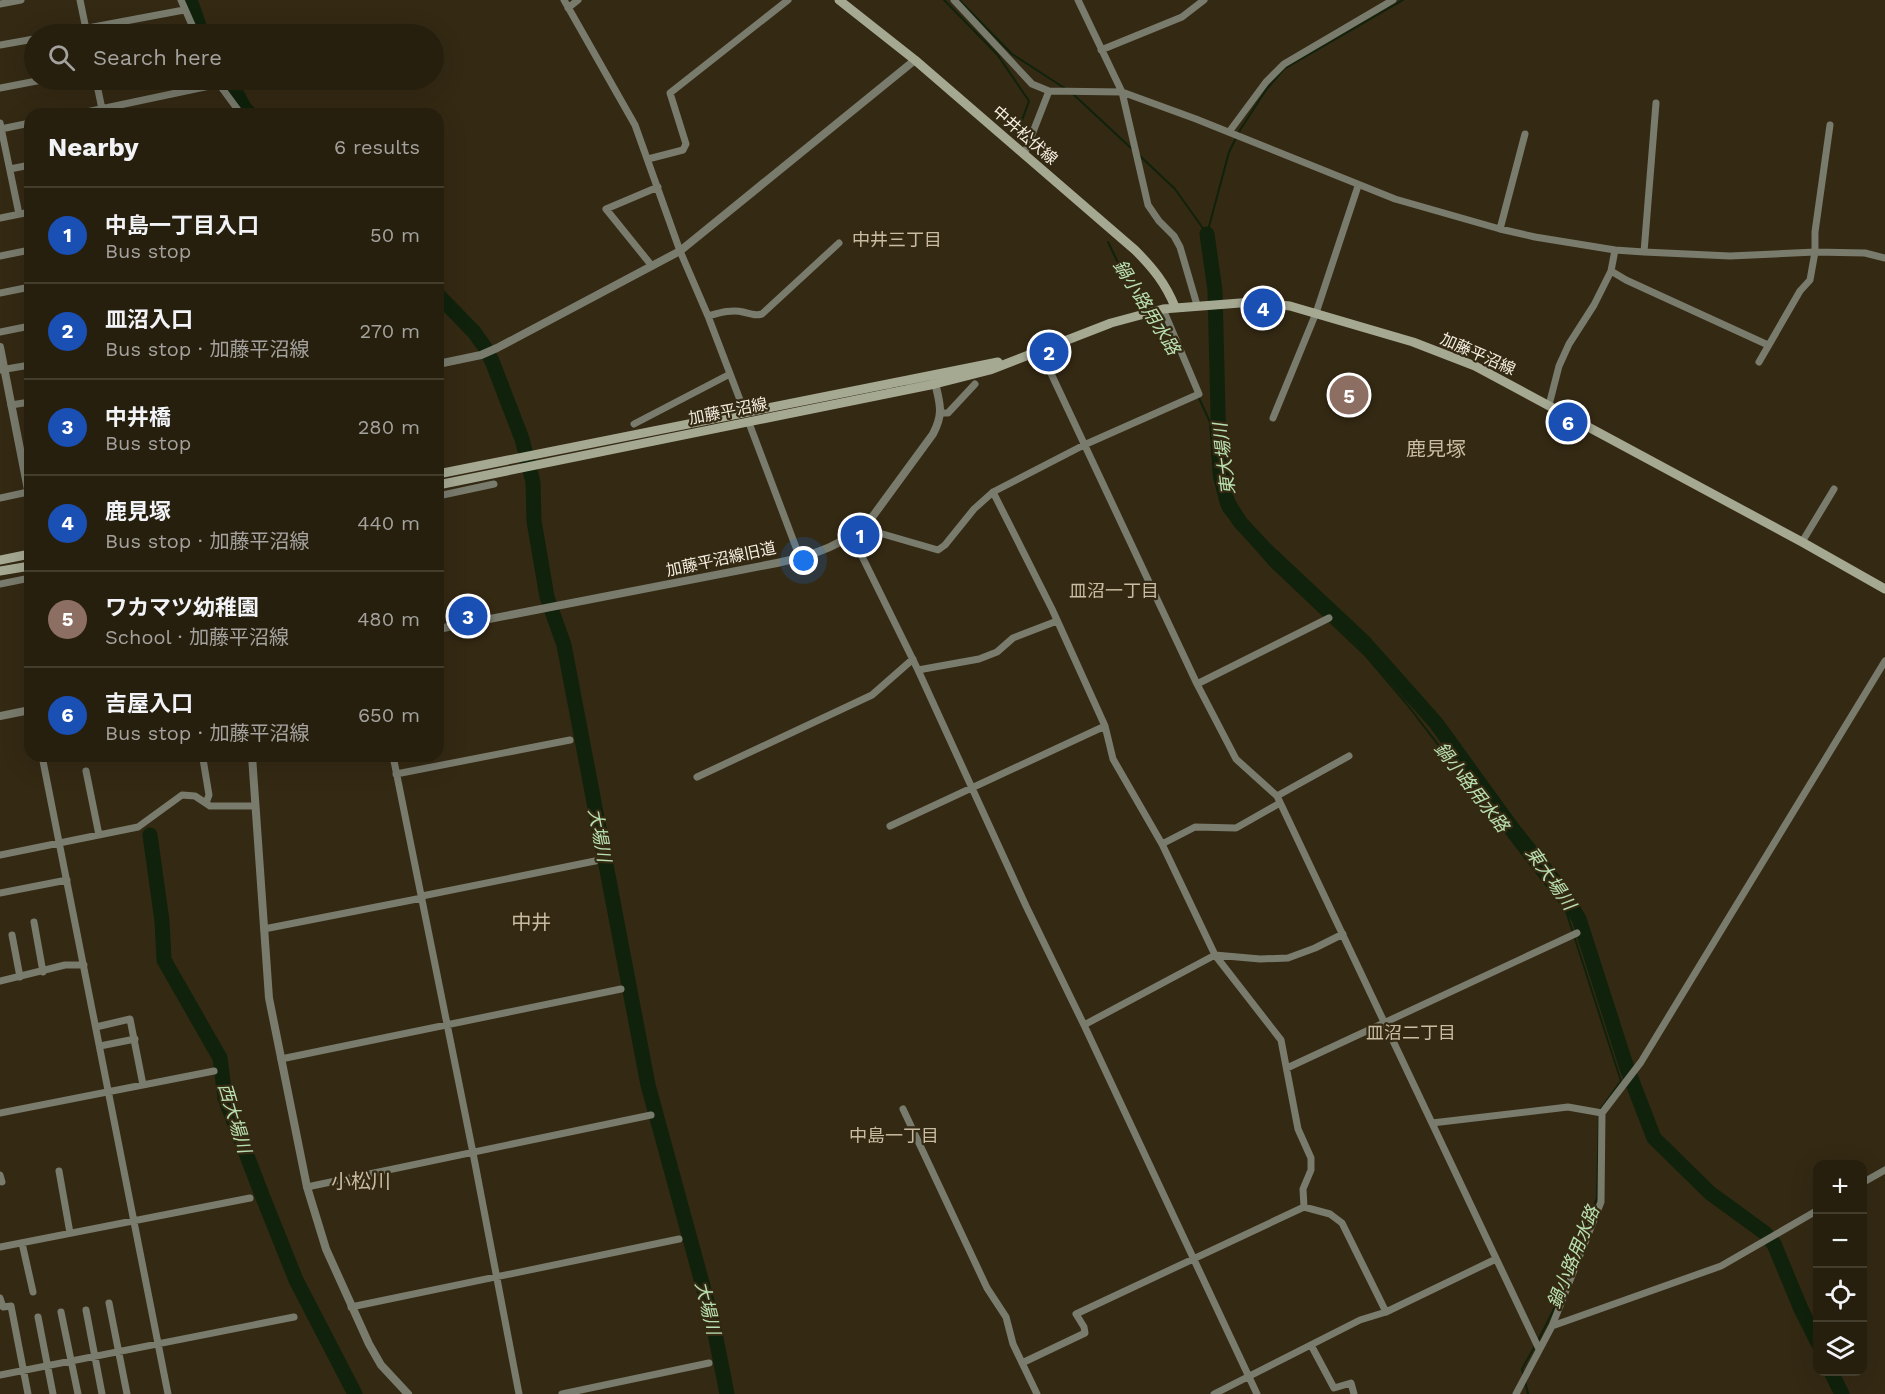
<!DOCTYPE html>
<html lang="en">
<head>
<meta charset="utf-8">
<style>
	body { margin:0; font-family:"Work Sans","Noto Sans JP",sans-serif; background:#2f2717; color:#f1f3f6 }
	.controls { position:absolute; right:18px; bottom:18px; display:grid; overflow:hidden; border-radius:12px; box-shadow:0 6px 24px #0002 }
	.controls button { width:54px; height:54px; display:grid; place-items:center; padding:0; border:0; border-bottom:2px solid #433d2e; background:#271f0e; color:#f1f3f6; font:30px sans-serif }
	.you { position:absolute; left:804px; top:561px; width:21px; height:21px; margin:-15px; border:4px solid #fff; border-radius:50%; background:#1a73e8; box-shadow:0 0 0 9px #1a73e833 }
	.badge { display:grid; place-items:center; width:39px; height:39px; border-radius:50%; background:#d19dfe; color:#fff; font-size:20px; font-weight:700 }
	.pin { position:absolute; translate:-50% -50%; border:3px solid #fff; box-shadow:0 2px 6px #0006 }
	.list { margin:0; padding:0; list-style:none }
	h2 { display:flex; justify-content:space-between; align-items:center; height:78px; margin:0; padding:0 24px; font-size:26px }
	h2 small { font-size:20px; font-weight:400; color:#a4a29e }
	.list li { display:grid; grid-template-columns:39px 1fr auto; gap:18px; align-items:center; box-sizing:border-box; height:96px; padding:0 24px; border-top:2px solid #433d2e }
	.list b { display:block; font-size:22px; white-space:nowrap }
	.list p { margin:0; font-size:20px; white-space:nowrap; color:#a4a29e }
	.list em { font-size:20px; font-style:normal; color:#a4a29e }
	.icon { flex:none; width:33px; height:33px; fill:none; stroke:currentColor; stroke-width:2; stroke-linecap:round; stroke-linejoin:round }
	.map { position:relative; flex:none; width:1885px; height:1394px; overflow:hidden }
	.search { position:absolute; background:#271f0e; box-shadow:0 6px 24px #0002; left:24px; top:24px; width:420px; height:66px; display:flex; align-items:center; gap:15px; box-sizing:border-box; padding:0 21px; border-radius:33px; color:#a4a29e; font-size:22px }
	.panel { position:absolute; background:#271f0e; box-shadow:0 6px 24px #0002; left:24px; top:108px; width:420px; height:654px; border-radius:18px }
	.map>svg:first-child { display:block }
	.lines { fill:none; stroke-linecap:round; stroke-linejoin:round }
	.stream { stroke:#10220b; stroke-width:2 }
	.river { stroke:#10220b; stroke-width:15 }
	.minor { stroke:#797b6d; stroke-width:7 }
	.tertiary { stroke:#797b6d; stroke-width:8 }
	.secondary { stroke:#a6a992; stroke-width:9 }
	.labels { text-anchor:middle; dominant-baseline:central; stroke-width:4.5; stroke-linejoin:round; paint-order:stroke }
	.street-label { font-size:16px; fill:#f6efe1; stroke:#342913 }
	.neighbourhood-label { font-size:18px; fill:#c9bca2; stroke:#342913 }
	.water-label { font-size:18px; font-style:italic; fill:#b9e0b0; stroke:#342913 }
	.quarter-label { font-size:20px; fill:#c9bca2; stroke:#342913 }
</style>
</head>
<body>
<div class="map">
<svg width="1885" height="1394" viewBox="0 0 1885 1394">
	<rect width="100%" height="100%" fill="#342913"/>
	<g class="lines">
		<path class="stream" d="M 944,0 L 997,54 L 1029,101 L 1016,137
			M 959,0 L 1012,54 L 1066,89
			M 1073,94 L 1132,149
			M 1139,155 L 1175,189 L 1207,234
			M 1207,234 L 1229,152 L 1240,130 L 1266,90 L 1284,69 L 1403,0
			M 1108,242 L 1123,273 L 1152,309
			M 1156,314 L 1169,333 L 1178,353
			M 1198,396 L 1210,422 L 1214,477 L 1221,504 L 1224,511 L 1270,565 L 1365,655 L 1406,703 L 1566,911 L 1621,1081 L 1600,1110
			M 1538,1341 L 1553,1311 L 1597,1198 L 1599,1115
			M 1524,1376 L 1522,1369 L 1535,1346
			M 1525,1381 L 1528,1394"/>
		<path class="river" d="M 190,0 L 202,34
			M 229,80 L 245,109 L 250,114
			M 1207,234 L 1215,290 L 1219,455 L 1224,489 L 1228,503 L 1240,522 L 1266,550 L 1364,642 L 1436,723 L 1512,828 L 1563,892 L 1579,919 L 1627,1068 L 1654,1138 L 1710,1193 L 1765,1233 L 1774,1244 L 1801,1309 L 1818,1343
			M 438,295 L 474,332 L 484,346 L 492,361 L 522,439 L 533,482 L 534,521 L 547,597 L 564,645 L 648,1085 L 713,1323 L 727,1394
			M 150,835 L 162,921 L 164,960 L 220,1058 L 225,1098 L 262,1195 L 296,1280 L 355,1394
			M 1831,1372 L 1842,1394"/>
		<path class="minor" d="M 80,0 L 87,34
			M 181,0 L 196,34
			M 564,0 L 635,125 L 680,251 L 708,316 L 745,413
			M 954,0 L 1032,84 L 1049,91
			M 1078,0 L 1122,92 L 1148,205 L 1159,221 L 1174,236 L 1180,247 L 1197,305
			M 0,4 L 21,0
			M 568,8 L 578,0
			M 56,34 L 184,10
			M 0,45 L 34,39
			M 1101,50 L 1182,17 L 1204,0
			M 96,80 L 103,114
			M 216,80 L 241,114
			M 0,88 L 42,80
			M 77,114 L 219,84
			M 0,123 L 19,214
			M 1,129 L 30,123
			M 1229,132 L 1266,82 L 1284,64 L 1393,0
			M 1024,155 L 1049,91 L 1122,92 L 1196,119 L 1395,199 L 1500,229 L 1535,237 L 1615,250 L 1644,252 L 1730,256 L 1815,252 L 1865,253 L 1885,258
			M 648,159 L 683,150 L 686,144 L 670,93 L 788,0
			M 10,169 L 30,165
			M 0,218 L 30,212
			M 1500,229 L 1525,134
			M 1644,252 L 1656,103
			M 0,256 L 30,250
			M 652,266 L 606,209 L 658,187
			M 1611,271 L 1626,280 L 1768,345
			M 0,293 L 30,287
			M 708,316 C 719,313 732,309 743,312 C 751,314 754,316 762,314 L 839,243
			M 0,332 L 30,326
			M 1040,350 L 1197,684 L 1236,759 L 1277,796 L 1539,1349
			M 1759,362 L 1800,291 L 1810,280 L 1815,252 L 1815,232 L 1830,125
			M 0,370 L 30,365
			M 11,405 L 30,402
			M 1549,405 L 1559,366 L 1569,344 L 1594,305 L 1611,271 L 1615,250
			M 941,413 L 948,413 L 975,384
			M 1273,418 L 1316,313 L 1358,186
			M 749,423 L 800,558
			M 634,424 L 730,374
			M 993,492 L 1052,609 L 1105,726 L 1113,759 L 1162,844 L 1215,955 L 1281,1040 L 1298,1129 L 1311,1158 L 1311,1170 L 1303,1189 L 1304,1207
			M 438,496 L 494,484
			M 0,498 L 28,492
			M 862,528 L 938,550 L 945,545 L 974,509 L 993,492 L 1084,445 L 1199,394 L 1163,309
			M 852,536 L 918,670 L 1026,906 L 1084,1025 L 1257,1394
			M 1802,542 L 1834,489
			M 0,584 L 30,578
			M 918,670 L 979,659 L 997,652 L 1013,638 L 1057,621
			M 1197,684 L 1329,618
			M 42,756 L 168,1394
			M 393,756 L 473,1153 L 519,1394
			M 203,759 L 209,795 L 206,803
			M 86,771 L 99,835
			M 396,774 L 570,740
			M 697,777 L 872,695 L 913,659
			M 1277,796 L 1349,756
			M 890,826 L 1105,726
			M 1162,844 L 1195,827 L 1236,828 L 1280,803
			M 0,855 L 138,827 L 182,795 L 195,796 L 210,806 L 255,806
			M 0,893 L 67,880
			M 422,896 L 595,861
			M 34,922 L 43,972
			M 264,929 L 422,898
			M 12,935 L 20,977
			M 0,981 L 65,965 L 84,965
			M 1084,1025 L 1215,955 L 1260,959 L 1288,958 L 1315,948 L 1343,934
			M 96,1027 L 130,1019 L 143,1085
			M 100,1046 L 135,1039
			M 281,1059 L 621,989
			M 1287,1068 L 1577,933
			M 903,1109 L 987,1288 L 1006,1317 L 1013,1344 L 1037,1394
			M 0,1113 L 214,1071
			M 1432,1123 L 1568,1107 L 1602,1113
			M 59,1171 L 70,1233
			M 0,1175 L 2,1182
			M 1862,1183 L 1885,1170
			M 307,1187 L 651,1115
			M 22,1243 L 33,1292
			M 0,1247 L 250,1198
			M 0,1298 L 3,1307 L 11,1306 L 28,1394
			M 109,1303 L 127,1394
			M 351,1307 L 679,1239
			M 86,1310 L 102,1394
			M 61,1312 L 78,1394
			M 38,1317 L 53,1394
			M 1552,1326 L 1721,1266 L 1818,1210
			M 1311,1345 L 1334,1388 L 1351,1383 L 1354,1394
			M 1022,1363 L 1085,1333 L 1084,1327 L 1076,1314 L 1304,1207 L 1330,1214 L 1342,1223 L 1386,1312
			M 0,1375 L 294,1317
			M 562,1394 L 709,1363
			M 1214,1394 L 1360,1320 L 1386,1312 L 1496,1259
			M 1516,1394 L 1552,1326 L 1601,1202 L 1602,1113 L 1641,1062 L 1885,661"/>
		<path class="tertiary" d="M 0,347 L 30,500
			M 438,364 L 481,355 L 497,348 L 680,251 L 915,60
			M 438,629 L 777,563 C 814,555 847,545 873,516 L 933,434 C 945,411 939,402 934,378
			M 0,716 L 30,710
			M 252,756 L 269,998 L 307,1187 L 326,1249 L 369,1344 L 381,1365 L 408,1394"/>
		<path class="secondary" d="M 839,0 L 915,60 L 1135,250 C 1153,268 1166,284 1175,307
			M 438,474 L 998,362
			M 438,485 L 935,384 L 990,370 L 1111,323 L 1163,309 L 1253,302 L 1290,306 L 1413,342 L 1475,366 L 1802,542 L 1885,589
			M 0,560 L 30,554
			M 0,571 L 30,566"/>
	</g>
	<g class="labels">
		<g class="street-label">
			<text transform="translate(1025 135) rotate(41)">中井松伏線</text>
			<text transform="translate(1478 354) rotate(24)">加藤平沼線</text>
			<text transform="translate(728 411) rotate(-11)">加藤平沼線</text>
			<text transform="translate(721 559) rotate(-12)">加藤平沼線旧道</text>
		</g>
		<g class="neighbourhood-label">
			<text x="897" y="239">中井三丁目</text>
			<text x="1114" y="590">皿沼一丁目</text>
			<text x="1411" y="1032">皿沼二丁目</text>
			<text x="894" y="1135">中島一丁目</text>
		</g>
		<g class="water-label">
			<text transform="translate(1147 307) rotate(58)">鍋小路用水路</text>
			<text transform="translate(1224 459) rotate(-97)">東大場川</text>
			<text transform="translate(1472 787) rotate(52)">鍋小路用水路</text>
			<text transform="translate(600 835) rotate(79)">大場川</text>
			<text transform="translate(1551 878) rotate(55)">東大場川</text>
			<text transform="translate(235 1118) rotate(73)">西大場川</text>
			<text transform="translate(1573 1257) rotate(-68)">鍋小路用水路</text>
			<text transform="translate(708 1308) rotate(76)">大場川</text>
		</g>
		<g class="quarter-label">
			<text x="1436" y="449">鹿見塚</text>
			<text x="531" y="922">中井</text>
			<text x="361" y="1181">小松川</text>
		</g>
	</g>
</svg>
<div class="controls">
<button>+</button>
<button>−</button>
<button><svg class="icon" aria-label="locate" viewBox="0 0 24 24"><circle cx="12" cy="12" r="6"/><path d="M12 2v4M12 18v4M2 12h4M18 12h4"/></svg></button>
<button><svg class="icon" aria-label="layers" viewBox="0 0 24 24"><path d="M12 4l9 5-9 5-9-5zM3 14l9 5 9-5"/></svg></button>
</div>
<div class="you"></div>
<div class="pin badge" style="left:860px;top:535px;background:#1a4fb4">1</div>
<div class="pin badge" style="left:1049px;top:352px;background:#1a4fb4">2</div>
<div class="pin badge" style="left:468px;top:616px;background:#1a4fb4">3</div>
<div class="pin badge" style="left:1263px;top:308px;background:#1a4fb4">4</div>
<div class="pin badge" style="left:1349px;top:395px;background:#8d6e63">5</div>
<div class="pin badge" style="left:1568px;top:422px;background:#1a4fb4">6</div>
<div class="search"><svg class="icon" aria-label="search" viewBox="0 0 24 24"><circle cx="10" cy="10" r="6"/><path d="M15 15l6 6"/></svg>Search here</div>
<section class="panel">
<h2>Nearby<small>6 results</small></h2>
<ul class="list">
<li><span class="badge" style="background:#1a4fb4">1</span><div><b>中島一丁目入口</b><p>Bus stop</p></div><em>50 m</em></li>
<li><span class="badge" style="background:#1a4fb4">2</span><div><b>皿沼入口</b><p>Bus stop · 加藤平沼線</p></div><em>270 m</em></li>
<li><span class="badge" style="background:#1a4fb4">3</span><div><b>中井橋</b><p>Bus stop</p></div><em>280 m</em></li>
<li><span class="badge" style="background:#1a4fb4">4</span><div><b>鹿見塚</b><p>Bus stop · 加藤平沼線</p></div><em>440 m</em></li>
<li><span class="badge" style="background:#8d6e63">5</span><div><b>ワカマツ幼稚園</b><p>School · 加藤平沼線</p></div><em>480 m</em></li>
<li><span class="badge" style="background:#1a4fb4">6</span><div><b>吉屋入口</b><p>Bus stop · 加藤平沼線</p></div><em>650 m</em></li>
</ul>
</section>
</div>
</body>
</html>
